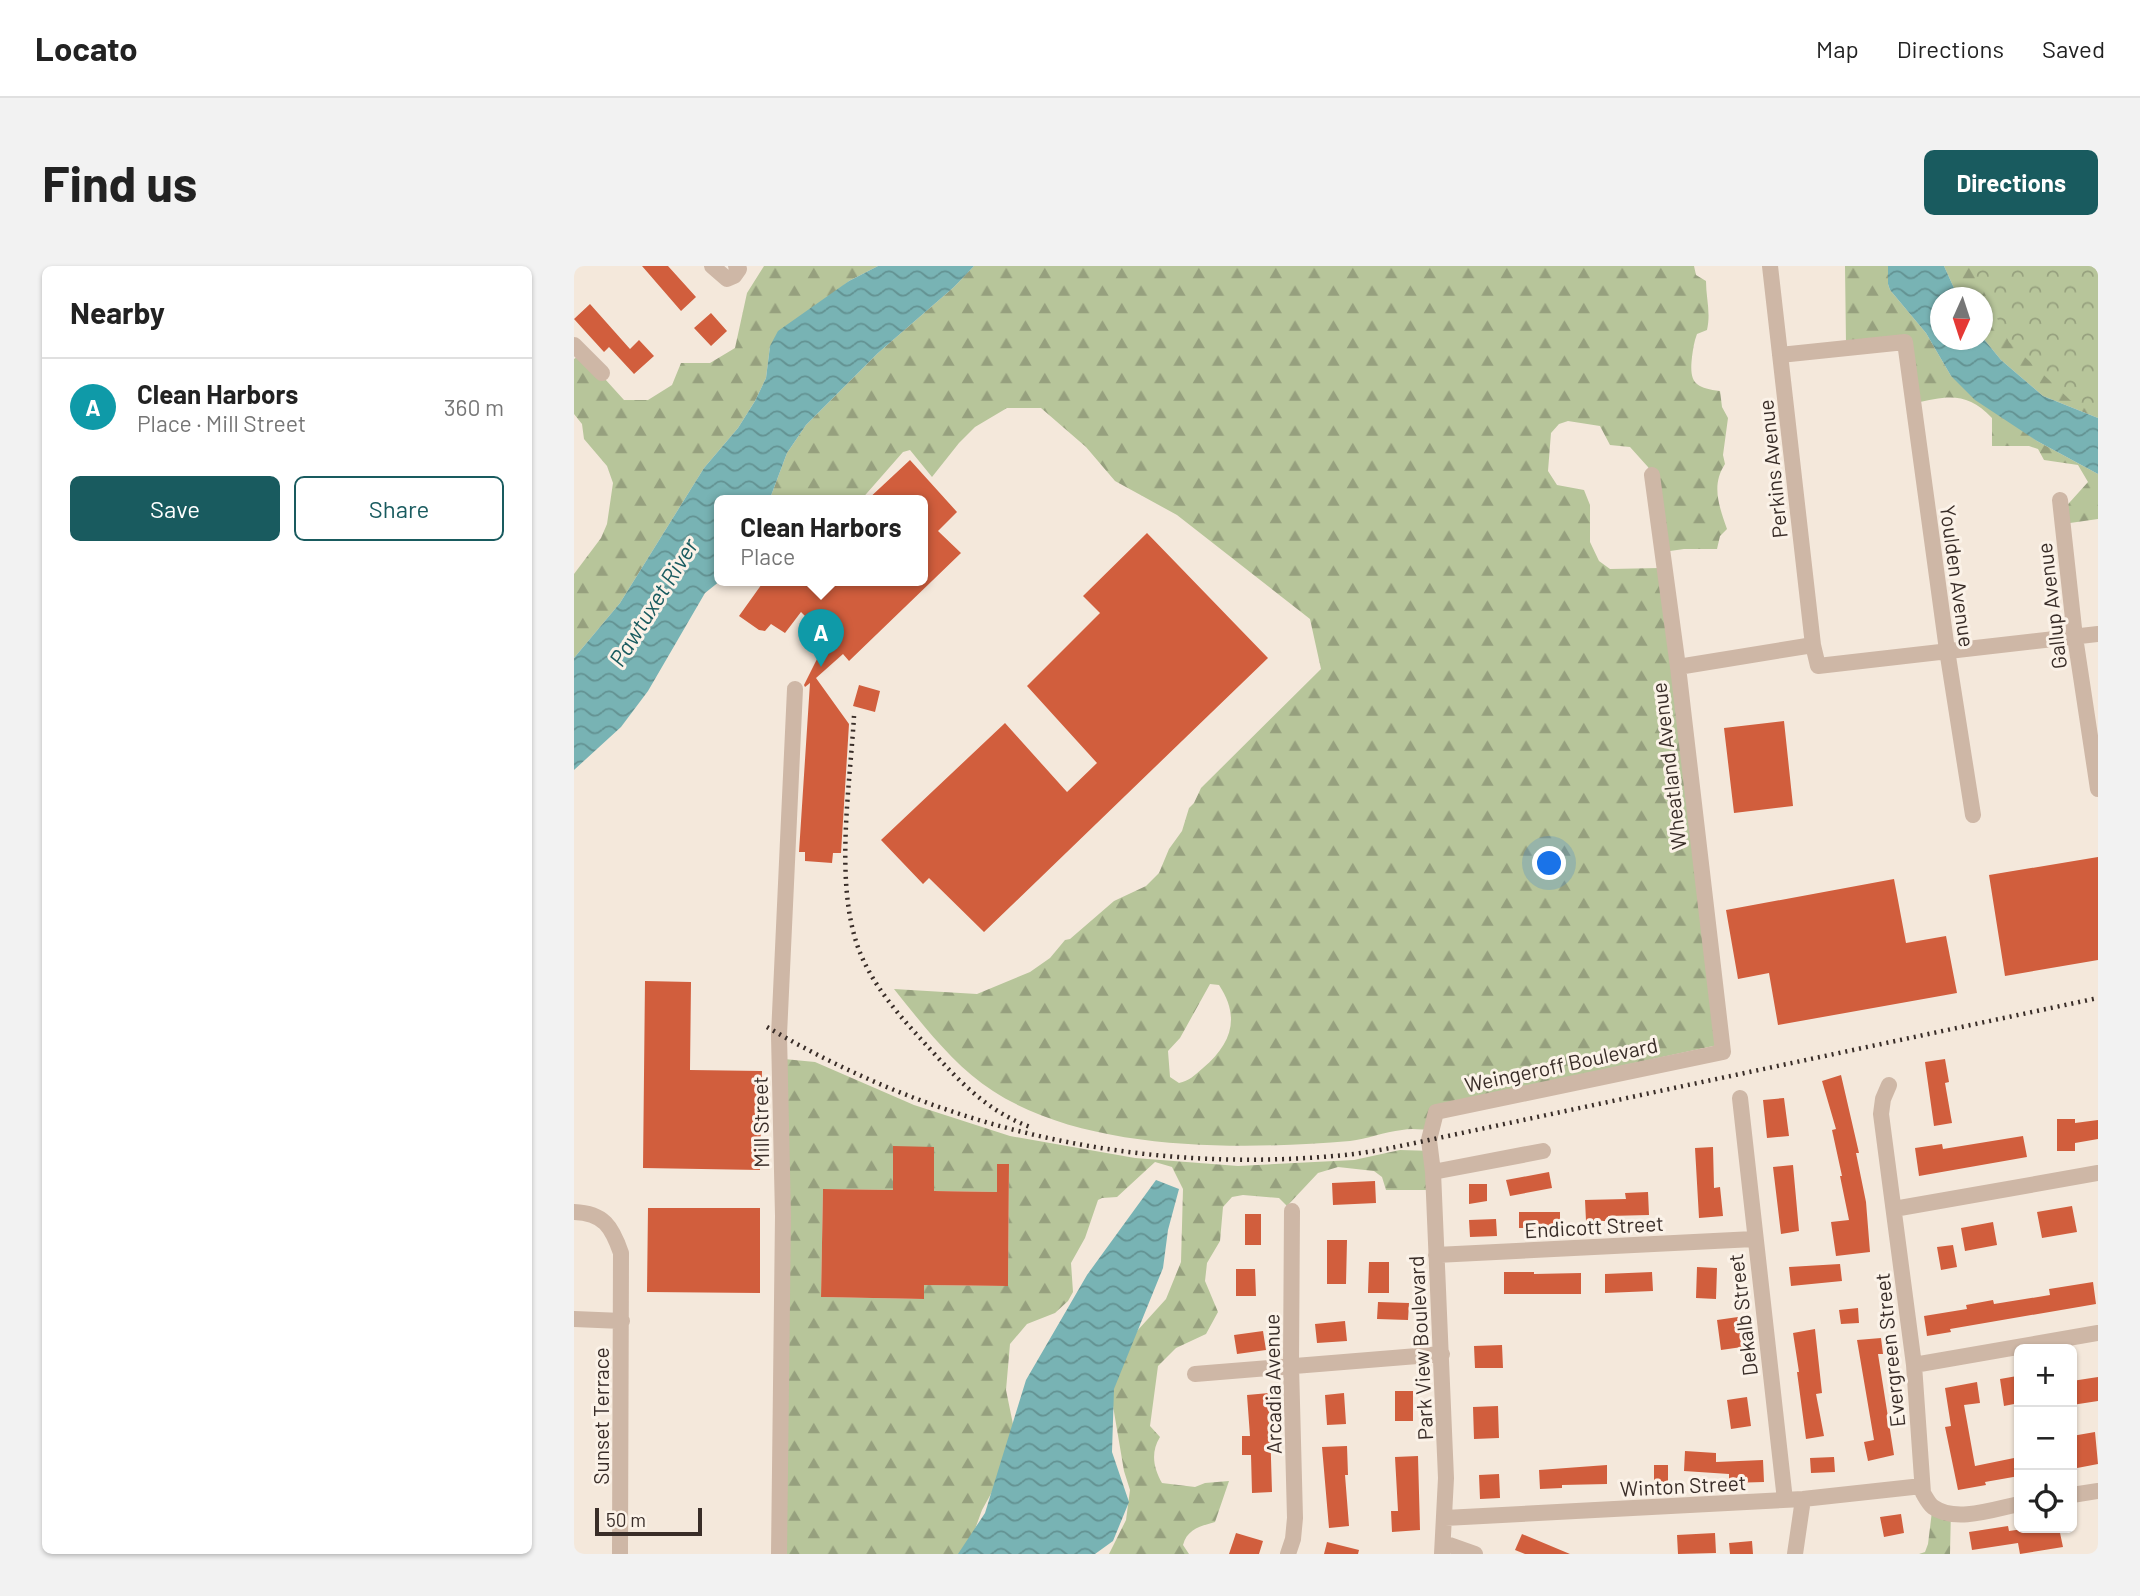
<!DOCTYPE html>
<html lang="en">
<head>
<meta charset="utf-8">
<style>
	body { margin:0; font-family:Barlow,sans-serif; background:#f2f2f2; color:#222 }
	.controls { position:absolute; right:21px; bottom:21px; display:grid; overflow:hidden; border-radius:10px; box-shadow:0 2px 5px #0004 }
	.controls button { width:63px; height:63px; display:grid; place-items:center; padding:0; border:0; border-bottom:2px solid #e0e0e0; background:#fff; color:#222; font:35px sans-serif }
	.compass { position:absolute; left:1356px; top:21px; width:63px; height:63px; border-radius:50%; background:#fff; box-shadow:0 2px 5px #0004; rotate:183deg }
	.scale { position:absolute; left:21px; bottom:18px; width:107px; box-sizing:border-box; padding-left:7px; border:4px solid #392d28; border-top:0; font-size:19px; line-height:24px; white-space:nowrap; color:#392d28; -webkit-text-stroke:5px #fbf2e8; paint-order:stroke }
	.you { position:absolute; left:976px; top:598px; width:24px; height:24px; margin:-18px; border:5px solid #fff; border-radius:50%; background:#1a73e8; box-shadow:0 0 0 10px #1a73e833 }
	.badge { display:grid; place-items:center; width:46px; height:46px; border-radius:50%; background:#195b5f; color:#fff; font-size:23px; font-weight:700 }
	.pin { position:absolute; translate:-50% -58px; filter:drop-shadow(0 2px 4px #0008) }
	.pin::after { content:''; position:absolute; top:37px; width:24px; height:21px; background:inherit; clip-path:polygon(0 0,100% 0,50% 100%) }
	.popup { position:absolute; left:140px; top:229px; width:214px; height:91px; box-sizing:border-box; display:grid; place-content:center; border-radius:10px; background:#fff; filter:drop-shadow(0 2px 5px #0005); font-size:23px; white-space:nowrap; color:#767676 }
	.popup b { font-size:26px; color:#222 }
	.popup::after { content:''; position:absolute; left:50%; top:100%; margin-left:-14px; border:14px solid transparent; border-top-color:#fff }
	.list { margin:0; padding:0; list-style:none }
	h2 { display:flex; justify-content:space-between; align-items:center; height:91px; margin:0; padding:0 28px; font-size:30px }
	h2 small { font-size:23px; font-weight:400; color:#767676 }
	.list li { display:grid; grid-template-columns:46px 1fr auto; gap:21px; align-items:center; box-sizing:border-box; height:98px; padding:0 28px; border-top:2px solid #e0e0e0 }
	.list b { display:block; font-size:26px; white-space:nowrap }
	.list p { margin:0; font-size:23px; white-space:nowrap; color:#767676 }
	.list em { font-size:23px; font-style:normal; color:#767676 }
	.actions { display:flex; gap:14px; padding:21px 28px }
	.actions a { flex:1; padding:16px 0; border:2px solid #195b5f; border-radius:10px; text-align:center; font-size:24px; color:#195b5f }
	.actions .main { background:#195b5f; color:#fff }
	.icon { flex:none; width:38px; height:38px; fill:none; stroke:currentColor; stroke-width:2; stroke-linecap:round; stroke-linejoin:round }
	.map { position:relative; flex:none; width:1524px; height:1288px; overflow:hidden; border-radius:10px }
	header { display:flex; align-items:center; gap:42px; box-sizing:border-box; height:98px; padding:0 35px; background:#fff; border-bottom:2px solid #e0e0e0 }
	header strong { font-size:33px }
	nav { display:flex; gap:38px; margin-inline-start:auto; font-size:24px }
	.intro { display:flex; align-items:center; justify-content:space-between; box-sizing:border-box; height:168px; padding:0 42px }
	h1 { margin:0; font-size:49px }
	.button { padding:18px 32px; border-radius:10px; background:#195b5f; color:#fff; font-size:24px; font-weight:700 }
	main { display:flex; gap:42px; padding:0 42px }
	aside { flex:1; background:#fff; border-radius:10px; box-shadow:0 2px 5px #0004 }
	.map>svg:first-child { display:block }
	.forest { fill:url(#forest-firs); fill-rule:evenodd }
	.park { fill:url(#park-crowns) }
	.water { fill:url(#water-waves) }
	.building { fill:#d15e3d }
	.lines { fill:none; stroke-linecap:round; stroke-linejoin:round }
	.minor { stroke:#ceb7a6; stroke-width:16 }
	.rail { stroke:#392d28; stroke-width:4.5; stroke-dasharray:2 5; stroke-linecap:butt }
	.labels { text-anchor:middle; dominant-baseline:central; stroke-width:6; stroke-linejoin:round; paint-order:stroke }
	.street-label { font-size:21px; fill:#392d28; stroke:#fbf2e8 }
	.water-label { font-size:23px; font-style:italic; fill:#195b5f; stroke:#fbf2e8 }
</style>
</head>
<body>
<header>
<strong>Locato</strong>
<nav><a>Map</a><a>Directions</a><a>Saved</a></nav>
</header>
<div class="intro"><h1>Find us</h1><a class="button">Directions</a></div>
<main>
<aside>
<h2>Nearby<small></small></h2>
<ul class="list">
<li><span class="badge" style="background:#0f9aa8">A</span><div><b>Clean Harbors</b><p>Place · Mill Street</p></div><em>360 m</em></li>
</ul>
<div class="actions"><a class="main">Save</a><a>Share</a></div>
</aside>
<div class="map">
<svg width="1524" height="1288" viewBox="0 0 1524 1288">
	<defs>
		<pattern id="forest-firs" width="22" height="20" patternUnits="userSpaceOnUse" patternTransform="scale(1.75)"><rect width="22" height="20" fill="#b7c59a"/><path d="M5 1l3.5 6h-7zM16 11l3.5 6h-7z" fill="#96a07e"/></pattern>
		<pattern id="park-crowns" width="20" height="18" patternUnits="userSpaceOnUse" patternTransform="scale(1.75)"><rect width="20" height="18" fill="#b7c59a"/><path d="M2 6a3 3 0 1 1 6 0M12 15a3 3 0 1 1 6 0" fill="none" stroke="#96a07e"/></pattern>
		<pattern id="water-waves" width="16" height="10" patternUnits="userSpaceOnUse" patternTransform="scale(1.75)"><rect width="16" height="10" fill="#78b3b4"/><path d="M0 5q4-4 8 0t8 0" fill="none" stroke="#639292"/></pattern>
	</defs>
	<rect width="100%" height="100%" fill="#f4e8db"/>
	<path class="forest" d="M 190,0 L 304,0 L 275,15 L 196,80 L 192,112 L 181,135 L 164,162 L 130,202 L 46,337 L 0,392 L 0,308 L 27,272 L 33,258 L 39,217 L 33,200 L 10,173 L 8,158 L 0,148 L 0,93 L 6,89 L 11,91 L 50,134 L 74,134 L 98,119 L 107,97 L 136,97 L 161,82 L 173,27 Z
		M 400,0 L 1120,0 L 1122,9 L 1132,15 C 1132,32 1137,47 1133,64 L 1123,68 C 1120,76 1119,83 1118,91 C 1115,117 1121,122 1146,125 L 1148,141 L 1154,152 L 1149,189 L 1151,198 C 1137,219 1145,240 1153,263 L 1146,270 L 1143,283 L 1110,283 L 1089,286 L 1078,209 L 1074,201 L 1056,181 L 1036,179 L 1026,160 L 994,155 L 985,158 L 977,167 L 974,205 L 983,219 L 1010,224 L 1016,239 L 1016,276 L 1025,295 L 1036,303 L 1086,302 L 1144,779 L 870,838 L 860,864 C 849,864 838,862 828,864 C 810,866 793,873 776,875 C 667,884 513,886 419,825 C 380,800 349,759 320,723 L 403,728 L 456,706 L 476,692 L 491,674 L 496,673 L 540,635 L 572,620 L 585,607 L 595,583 L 608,565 L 615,542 L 620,537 L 627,522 L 747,403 L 736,353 L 603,249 L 541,215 L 512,181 L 467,142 L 433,142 L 401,161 L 385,177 L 358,211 L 336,184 L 329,186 L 286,235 L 195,235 L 213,187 L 232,159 L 304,87 L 380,21 ZM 636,718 L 645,719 C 667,752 657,778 629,802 C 621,809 615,815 605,817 L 596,811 L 594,785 L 606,772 Z
		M 1271,0 L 1314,0 L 1314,18 L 1316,24 L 1352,67 L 1377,110 L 1463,175 L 1524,208 L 1524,253 L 1489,258 L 1487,246 L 1514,216 L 1504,199 L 1470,194 L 1464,183 L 1455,180 L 1418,180 L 1418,152 C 1393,125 1373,130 1341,137 L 1331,81 L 1272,78 Z
		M 1370,0 L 1524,0 L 1524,152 L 1469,130 L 1427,94 L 1409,72 L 1408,32 L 1384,31 Z
		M 210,793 L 241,796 L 340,839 L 436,870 L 561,892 L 664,900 L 780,894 L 826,884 L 859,885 L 859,924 L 812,924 L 808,911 L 800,905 L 764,901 L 744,907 L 713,940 L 705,932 L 669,929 L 658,931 L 649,941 L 646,975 L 633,997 L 631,1015 L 644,1046 L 632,1068 L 602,1082 L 584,1100 L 576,1160 L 586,1171 C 576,1187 580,1203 588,1217 L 621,1221 L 631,1217 L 655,1215 L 641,1256 C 627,1260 613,1263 609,1279 L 615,1288 L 535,1288 L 552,1254 L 556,1224 L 550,1205 L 538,1134 L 543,1103 L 563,1065 L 592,1033 L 607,996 L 609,923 L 598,901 L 581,896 L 543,931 L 528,932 L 524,934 L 511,972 L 497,997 L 499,1026 L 494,1035 L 481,1047 L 453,1058 L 436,1078 L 432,1124 L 441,1168 L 440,1186 L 408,1244 L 392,1288 L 204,1288 ZM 319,881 L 360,925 L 423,926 L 423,898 L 435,898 L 434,1020 L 350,1019 L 349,1033 L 247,1031 L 249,923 L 319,924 Z
		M 1359,1237 L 1377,1243 L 1376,1288 L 1345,1288 L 1351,1286 L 1354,1278 Z"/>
	<path class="park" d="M 1397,0 L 1524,0 L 1524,143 L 1496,134 L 1435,76 Z"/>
	<path class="water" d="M 304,0 L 400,0 L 380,21 L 304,87 L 232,159 L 213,187 L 195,235 L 146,235 L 146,315 L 131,327 L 74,425 L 47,461 L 0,504 L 0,392 L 46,337 L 130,202 L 164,162 L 181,135 L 192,112 L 196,80 L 204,65 L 275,15 Z
		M 1314,0 L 1370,0 L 1384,31 L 1366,32 L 1366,74 L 1409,72 L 1427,94 L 1469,130 L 1524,152 L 1524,208 L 1463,175 L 1401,134 L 1377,110 L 1352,67 L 1316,24 L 1314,18 Z
		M 582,914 L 605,923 L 594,964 L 589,1002 L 540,1123 L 538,1186 L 555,1236 L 539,1275 L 521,1288 L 384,1288 L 411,1247 L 452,1114 L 513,1009 Z"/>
	<path class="building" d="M 68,0 L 94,0 L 122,31 L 107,45 Z
		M 16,38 L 56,83 L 65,74 L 80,90 L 60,108 L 35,81 L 30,86 L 0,53 Z
		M 137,47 L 153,65 L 137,80 L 120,62 Z
		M 336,194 L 383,246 L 364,265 L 387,287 L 275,395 L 269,388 L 242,412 L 275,458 L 267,587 L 259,587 L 258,597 L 231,595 L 231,586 L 225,586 L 236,417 L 231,421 L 230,419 L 243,393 L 258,377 L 227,346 L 211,367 L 197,358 L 191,365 L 185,364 L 165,350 L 190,315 L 348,315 L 348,235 L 292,235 Z
		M 573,267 L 694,392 L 410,666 L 355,612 L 349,618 L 307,574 L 431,457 L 493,526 L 523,497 L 453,420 L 526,347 L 509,330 Z
		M 285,419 L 306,425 L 301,446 L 279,440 Z
		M 1210,455 L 1219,540 L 1160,547 L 1150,462 Z
		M 1524,591 L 1524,694 L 1431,710 L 1415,609 Z
		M 1320,613 L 1332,677 L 1372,670 L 1383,727 L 1204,759 L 1195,707 L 1164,713 L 1152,644 Z
		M 71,715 L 117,716 L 116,804 L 188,805 L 186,904 L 69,902 Z
		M 1371,793 L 1375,816 L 1371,817 L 1378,857 L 1360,860 L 1351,796 Z
		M 1267,809 L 1285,887 L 1282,887 L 1292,936 L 1296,986 L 1262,990 L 1257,956 L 1275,954 L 1266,910 L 1268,910 L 1258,864 L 1262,863 L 1248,815 Z
		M 1210,832 L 1215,870 L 1193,872 L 1189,834 Z
		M 1483,853 L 1501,853 L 1501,857 L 1524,854 L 1524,873 L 1501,877 L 1501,885 L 1483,885 Z
		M 1449,870 L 1453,891 L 1345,910 L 1341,882 L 1368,878 L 1369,883 Z
		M 319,880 L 360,881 L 360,925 L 423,926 L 423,898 L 435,898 L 434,1020 L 350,1019 L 350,1033 L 247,1031 L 249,923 L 319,924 Z
		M 1139,881 L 1140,922 L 1146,921 L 1149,950 L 1125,952 L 1121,882 Z
		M 1219,899 L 1225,965 L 1207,968 L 1199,901 Z
		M 975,906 L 978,922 L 936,930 L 932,914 Z
		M 801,915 L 802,937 L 759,939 L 758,917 Z
		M 895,918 L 913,918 L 913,935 L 895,938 Z
		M 1074,926 L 1075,949 L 1034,950 L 1035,955 L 1012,955 L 1011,934 L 1052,933 L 1051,927 Z
		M 1498,940 L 1503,966 L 1468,972 L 1463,946 Z
		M 74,942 L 186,942 L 186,1027 L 73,1026 Z
		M 945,946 L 986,946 L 986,962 L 945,962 Z
		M 671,948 L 687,948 L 687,979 L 671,979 Z
		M 922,953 L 923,970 L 896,971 L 895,954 Z
		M 1419,956 L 1423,979 L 1391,985 L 1387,962 Z
		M 753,974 L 773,974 L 772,1018 L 753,1018 Z
		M 1379,979 L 1383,1001 L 1367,1004 L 1363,981 Z
		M 795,996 L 815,996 L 815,1027 L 794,1027 Z
		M 1266,998 L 1268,1015 L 1217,1020 L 1215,1001 Z
		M 1123,1001 L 1143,1002 L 1142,1033 L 1122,1032 Z
		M 662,1003 L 681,1003 L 682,1030 L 662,1030 Z
		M 930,1006 L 960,1006 L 960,1008 L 1007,1007 L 1007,1028 L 930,1028 Z
		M 1078,1006 L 1079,1025 L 1031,1027 L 1031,1008 Z
		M 1519,1016 L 1522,1038 L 1376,1063 L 1377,1066 L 1353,1070 L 1350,1050 L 1393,1043 L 1392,1039 L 1419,1034 L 1420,1038 L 1476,1029 L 1475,1023 Z
		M 804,1036 L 835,1037 L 834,1054 L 803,1053 Z
		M 1284,1042 L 1285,1057 L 1267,1058 L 1265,1044 Z
		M 1164,1051 L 1168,1081 L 1147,1084 L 1143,1054 Z
		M 771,1055 L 773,1075 L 743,1077 L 741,1058 Z
		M 1241,1063 L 1248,1127 L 1242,1128 L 1250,1170 L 1232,1173 L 1223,1106 L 1225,1106 L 1219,1067 Z
		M 689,1065 L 692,1084 L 663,1088 L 660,1069 Z
		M 1307,1072 L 1309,1088 L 1304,1088 L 1320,1189 L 1294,1195 L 1290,1176 L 1300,1174 L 1283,1074 Z
		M 928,1079 L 929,1102 L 901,1102 L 900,1080 Z
		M 1443,1110 L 1445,1137 L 1430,1140 L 1426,1113 Z
		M 1524,1111 L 1524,1135 L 1498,1139 L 1498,1115 Z
		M 1403,1116 L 1406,1137 L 1390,1139 L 1401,1200 L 1445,1191 L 1445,1210 L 1411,1216 L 1412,1219 L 1384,1224 L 1371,1161 L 1377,1160 L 1371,1122 Z
		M 821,1125 L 839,1125 L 839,1155 L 821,1155 Z
		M 695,1127 L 698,1226 L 678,1227 L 677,1189 L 668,1189 L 668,1170 L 676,1170 L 673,1129 Z
		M 770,1127 L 772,1158 L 753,1159 L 751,1129 Z
		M 1173,1131 L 1177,1160 L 1157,1163 L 1153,1134 Z
		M 924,1140 L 925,1172 L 900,1173 L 899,1141 Z
		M 1521,1166 L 1524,1198 L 1498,1203 L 1498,1170 Z
		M 773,1180 L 774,1209 L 771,1209 L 775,1260 L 755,1262 L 748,1181 Z
		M 1111,1185 L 1142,1187 L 1142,1196 L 1189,1194 L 1190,1216 L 1155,1217 L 1155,1208 L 1110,1205 Z
		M 844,1190 L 846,1264 L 818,1266 L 817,1245 L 824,1245 L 821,1191 Z
		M 1260,1191 L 1261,1206 L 1237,1207 L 1236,1192 Z
		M 1033,1199 L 1033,1218 L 988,1219 L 988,1222 L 966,1223 L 965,1204 Z
		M 1080,1199 L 1094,1199 L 1094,1218 L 1080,1218 Z
		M 925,1208 L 926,1232 L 906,1233 L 905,1209 Z
		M 1327,1248 L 1330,1267 L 1310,1271 L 1306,1251 Z
		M 1434,1260 L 1435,1265 L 1456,1262 L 1485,1262 L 1489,1281 L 1446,1288 L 1444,1277 L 1398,1284 L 1395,1266 Z
		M 662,1267 L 689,1275 L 685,1288 L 655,1288 Z
		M 1141,1267 L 1142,1287 L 1104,1288 L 1103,1269 Z
		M 948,1268 L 996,1288 L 951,1288 L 941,1284 Z
		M 1178,1275 L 1179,1288 L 1156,1288 L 1155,1277 Z
		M 753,1276 L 785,1284 L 784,1288 L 750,1288 Z"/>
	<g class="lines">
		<path class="minor" d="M 138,0 L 153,13 L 160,10 L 165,3 L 162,0
			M 1196,0 L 1239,379 L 1244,400 L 1524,368
			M 0,79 L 28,107
			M 1206,89 L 1331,76 L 1373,384 L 1399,549
			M 1486,234 L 1501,371 L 1524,523
			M 1104,401 L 1239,379
			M 1315,819 L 1309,833 L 1307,848 L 1340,1099 L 1349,1227 C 1352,1232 1355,1238 1359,1241 C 1381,1257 1421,1243 1445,1238
			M 1166,832 L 1211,1234
			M 859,906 L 969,885
			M 1320,943 L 1524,907
			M 0,946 C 30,947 38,961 47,987 L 46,1288
			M 862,989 L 1180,973
			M 0,1053 L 48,1055
			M 1340,1099 L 1524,1067
			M 621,1108 L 868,1088
			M 1498,1229 L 1524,1225
			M 871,1252 L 1229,1233 L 1348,1220
			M 870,1277 L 901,1288
			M 205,1288 L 209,950 L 205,769 L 221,423
			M 714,1288 L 719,1273 L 721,1252 L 717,1099 L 718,945
			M 868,1288 L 872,1212 L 859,906 L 855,874 L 862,846 L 1149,786 L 1104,401 L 1078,209
			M 1221,1288 L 1229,1233"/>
		<path class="rail" d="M 280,450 C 276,521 260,618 285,684 C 299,721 329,754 356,783 C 386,816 413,845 456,861
			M 193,761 C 370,865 567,909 771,889 C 799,886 827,880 855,874 L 1524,732"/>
	</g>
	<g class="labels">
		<g class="street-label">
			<text transform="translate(1198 203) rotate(-96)">Perkins Avenue</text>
			<text transform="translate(1384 310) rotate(82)">Youlden Avenue</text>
			<text transform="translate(1477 340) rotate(-97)">Gallup Avenue</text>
			<text transform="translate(1094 500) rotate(-97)">Wheatland Avenue</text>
			<text transform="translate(987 798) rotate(-12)">Weingeroff Boulevard</text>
			<text transform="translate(186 856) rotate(-91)">Mill Street</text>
			<text transform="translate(1020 960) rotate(-3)">Endicott Street</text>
			<text transform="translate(1168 1049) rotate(-97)">Dekalb Street</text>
			<text transform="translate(846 1082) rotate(-93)">Park View Boulevard</text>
			<text transform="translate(1315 1084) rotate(-96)">Evergreen Street</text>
			<text transform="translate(698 1118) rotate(-91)">Arcadia Avenue</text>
			<text transform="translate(26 1150) rotate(-90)">Sunset Terrace</text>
			<text transform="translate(1109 1219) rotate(-3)">Winton Street</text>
		</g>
		<g class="water-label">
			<text transform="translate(79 336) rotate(-58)">Pawtuxet River</text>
		</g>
	</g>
</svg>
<div class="controls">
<button>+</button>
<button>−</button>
<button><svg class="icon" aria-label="locate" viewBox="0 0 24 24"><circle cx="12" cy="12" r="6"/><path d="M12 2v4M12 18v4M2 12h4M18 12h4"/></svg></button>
</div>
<svg class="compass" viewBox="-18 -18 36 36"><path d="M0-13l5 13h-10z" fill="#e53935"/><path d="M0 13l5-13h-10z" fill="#767676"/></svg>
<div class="scale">50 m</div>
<div class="you"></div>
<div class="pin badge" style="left:247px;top:401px;background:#0f9aa8">A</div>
<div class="popup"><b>Clean Harbors</b>Place</div>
</div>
</main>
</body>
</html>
